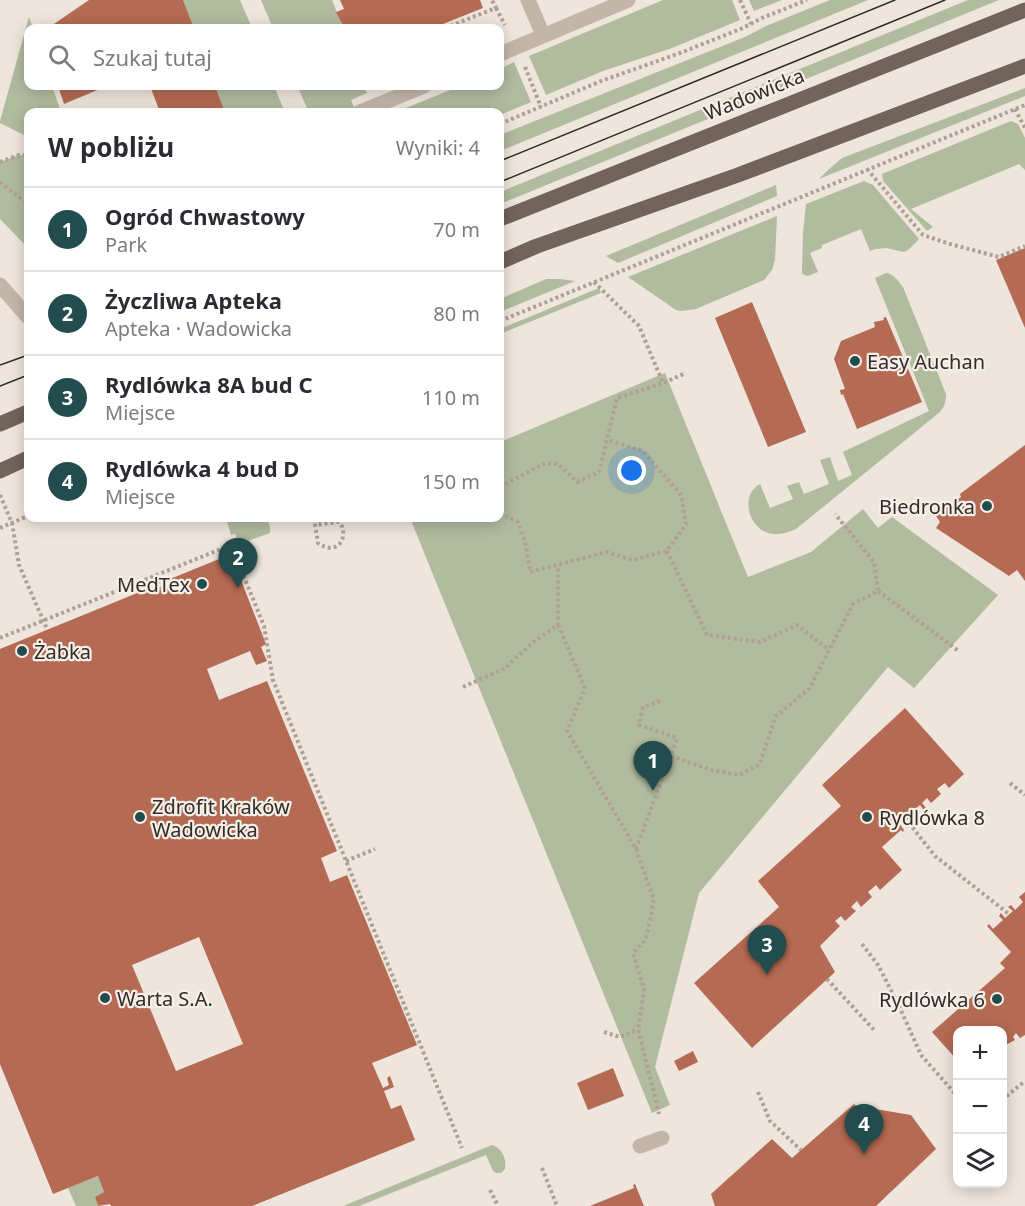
<!DOCTYPE html>
<html lang="pl">
<head>
<meta charset="utf-8">
<style>
	body { margin:0; font-family:"Noto Sans",sans-serif; background:#f2f2f3; color:#2b2b33 }
	.controls { position:absolute; right:18px; bottom:18px; display:grid; overflow:hidden; border-radius:12px; box-shadow:0 3px 15px #0003 }
	.controls button { width:54px; height:54px; display:grid; place-items:center; padding:0; border:0; border-bottom:2px solid #e1e1e2; background:#fff; color:#2b2b33; font:30px sans-serif }
	.you { position:absolute; left:632px; top:471px; width:21px; height:21px; margin:-15px; border:4px solid #fff; border-radius:50%; background:#1a73e8; box-shadow:0 0 0 9px #1a73e833 }
	.badge { display:grid; place-items:center; width:39px; height:39px; border-radius:50%; background:#234c4e; color:#fff; font-size:20px; font-weight:700 }
	.pin { position:absolute; translate:-50% -50px; filter:drop-shadow(0 2px 3px #0008) }
	.pin::after { content:''; position:absolute; top:32px; width:21px; height:18px; background:inherit; clip-path:polygon(0 0,100% 0,50% 100%) }
	.list { margin:0; padding:0; list-style:none }
	h2 { display:flex; justify-content:space-between; align-items:center; height:78px; margin:0; padding:0 24px; font-size:26px }
	h2 small { font-size:20px; font-weight:400; color:#7c7c81 }
	.list li { display:grid; grid-template-columns:39px 1fr auto; gap:18px; align-items:center; box-sizing:border-box; height:84px; padding:0 24px; border-top:2px solid #e1e1e2 }
	.list b { display:block; font-size:22px; white-space:nowrap }
	.list p { margin:0; font-size:20px; white-space:nowrap; color:#7c7c81 }
	.list em { font-size:20px; font-style:normal; color:#7c7c81 }
	.icon { flex:none; width:33px; height:33px; fill:none; stroke:currentColor; stroke-width:2; stroke-linecap:round; stroke-linejoin:round }
	.map { position:relative; flex:none; width:1025px; height:1206px; overflow:hidden }
	.search { position:absolute; background:#fff; box-shadow:0 3px 15px #0003; left:24px; top:24px; width:480px; height:66px; display:flex; align-items:center; gap:15px; box-sizing:border-box; padding:0 21px; border-radius:12px; color:#7c7c81; font-size:22px }
	.panel { position:absolute; background:#fff; box-shadow:0 3px 15px #0003; left:24px; top:108px; width:480px; height:414px; border-radius:12px }
	.map>svg:first-child { display:block }
	.green { fill:#b1bb9e }
	.building { fill:#b56a53; fill-rule:evenodd }
	.lines { fill:none; stroke-linecap:round; stroke-linejoin:round }
	.path { stroke:#b0a094; stroke-width:4; stroke-dasharray:3 3; stroke-linecap:butt }
	.service { stroke:#c4b5a9; stroke-width:15 }
	.minor { stroke:#c4b5a9; stroke-width:15 }
	.primary { stroke:#72635b; stroke-width:15 }
	.tram { stroke:#332b28; stroke-width:1.5 }
	.poi-dot { fill:#234c4e; stroke:#f6efe7; stroke-width:2 }
	.labels { text-anchor:middle; dominant-baseline:central; stroke-width:4.5; stroke-linejoin:round; paint-order:stroke }
	.street-label { font-size:20px; fill:#332b28; stroke:#f6efe7 }
	.poi-label { font-size:20px; fill:#332b28; stroke:#f6efe7; text-anchor:start }
</style>
</head>
<body>
<div class="map">
<svg width="1025" height="1206" viewBox="0 0 1025 1206">
	<rect width="100%" height="100%" fill="#eee5dc"/>
	<path class="green" d="M 183,0 L 240,0 L 252,28 L 194,28 Z
		M 261,0 L 332,0 L 343,28 L 273,28 Z
		M 663,0 L 732,0 L 740,20 L 672,48 L 603,71 L 546,95 L 529,56 Z
		M 749,0 L 782,0 L 754,11 Z
		M 830,0 L 868,0 L 500,151 L 500,135 L 745,37 L 766,26 Z
		M 968,0 L 999,0 L 500,204 L 500,192 Z
		M 29,17 L 33,28 L 28,28 L 28,86 L 52,86 L 61,112 L 28,112 L 28,135 L 26,136 L 0,123 L 0,121 Z
		M 514,62 L 531,102 L 500,115 L 500,112 L 396,112 L 460,86 L 500,86 L 500,69 Z
		M 215,86 L 274,86 L 285,112 L 225,112 Z
		M 297,86 L 364,86 L 367,93 L 351,100 L 356,112 L 309,112 Z
		M 1025,88 L 1025,96 L 819,179 L 827,171 L 842,158 Z
		M 1011,121 L 1018,124 L 1025,138 L 1025,170 L 1019,164 L 911,209 L 933,227 L 927,231 L 883,181 L 882,174 Z
		M 19,155 L 28,155 L 28,248 L 0,219 L 0,162 Z
		M 864,181 L 873,185 L 919,239 L 908,250 L 904,252 L 886,248 L 876,249 L 870,251 L 861,229 L 822,245 L 822,248 L 810,253 L 818,272 L 808,276 L 804,275 L 802,273 L 803,233 L 806,204 Z
		M 776,185 L 777,196 L 618,263 L 606,256 Z
		M 777,216 L 775,260 L 772,270 L 764,280 L 696,309 L 682,311 L 676,310 L 628,277 Z
		M 886,273 C 893,273 899,282 903,287 L 946,394 C 946,401 945,406 940,412 L 796,529 C 789,532 781,535 773,534 C 750,532 738,496 760,484 L 770,508 L 793,499 L 787,486 L 799,482 L 804,494 L 829,484 L 820,460 L 830,457 L 838,481 L 852,475 L 843,452 L 929,411 L 875,278 Z
		M 546,279 L 560,279 L 575,281 L 500,312 L 500,299 Z
		M 599,288 L 601,293 L 500,334 L 500,329 Z
		M 665,373 L 748,577 L 811,552 L 863,509 L 878,528 L 892,517 L 998,595 L 914,688 L 888,667 L 699,893 L 655,1067 L 670,1105 L 652,1113 L 410,518 L 500,518 L 500,442 Z
		M 226,518 L 241,518 L 242,519 L 246,518 L 267,518 L 270,527 L 270,533 L 239,544 L 235,534 L 231,535 Z
		M 492,1145 C 502,1148 507,1159 505,1169 L 501,1173 L 496,1173 L 493,1171 L 486,1155 L 359,1206 L 343,1206 Z
		M 98,1176 L 104,1192 L 95,1197 L 98,1206 L 76,1206 L 68,1188 Z"/>
	<path class="building" d="M 89,0 L 183,0 L 194,28 L 48,28 Z
		M 340,0 L 480,0 L 483,8 L 433,28 L 344,28 L 336,12 L 344,9 Z
		M 58,86 L 107,86 L 64,104 Z
		M 150,86 L 215,86 L 225,112 L 160,112 Z
		M 1025,248 L 1025,328 L 996,260 Z
		M 752,302 L 806,432 L 768,447 L 715,318 Z
		M 886,317 L 922,402 L 857,429 L 843,394 L 841,395 L 840,390 L 845,389 L 834,359 L 841,341 L 875,327 L 874,322 L 884,320 L 883,318 Z
		M 1025,445 L 1025,581 L 1017,570 L 1009,576 L 936,528 L 940,522 L 936,516 L 961,497 L 960,494 Z
		M 229,555 L 230,558 L 232,557 L 266,644 L 261,647 L 267,661 L 256,665 L 250,651 L 207,669 L 219,700 L 267,681 L 337,851 L 321,858 L 330,882 L 347,875 L 417,1045 L 372,1063 L 383,1088 L 389,1085 L 387,1078 L 390,1076 L 394,1087 L 384,1091 L 391,1109 L 401,1105 L 415,1140 L 252,1206 L 111,1206 L 110,1204 L 98,1206 L 95,1197 L 104,1192 L 98,1176 L 53,1194 L 0,1064 L 0,649 L 147,589 L 149,594 L 172,586 L 170,579 ZM 199,937 L 243,1044 L 176,1071 L 132,965 Z
		M 905,708 L 964,774 L 949,788 L 945,783 L 937,789 L 941,794 L 931,803 L 927,798 L 922,803 L 926,808 L 924,810 L 920,805 L 912,812 L 917,816 L 915,818 L 910,813 L 899,823 L 904,830 L 903,832 L 901,830 L 882,847 L 902,870 L 880,890 L 876,885 L 868,892 L 872,897 L 861,907 L 857,901 L 851,907 L 856,911 L 845,921 L 841,916 L 835,921 L 840,926 L 820,946 L 835,972 L 752,1048 L 694,983 L 779,907 L 758,881 L 841,806 L 822,785 Z
		M 1025,892 L 1025,1035 L 1020,1038 L 1016,1033 L 1013,1037 L 1015,1040 L 1002,1047 L 1002,1030 L 958,1030 L 958,1061 L 932,1032 L 1005,968 L 1000,963 L 1011,952 L 987,926 L 989,924 L 993,929 L 1003,920 L 999,916 L 1001,913 L 1005,918 L 1013,911 L 1008,907 L 1011,905 L 1015,910 L 1023,902 L 1019,897 Z
		M 693,1051 L 698,1062 L 679,1071 L 674,1061 Z
		M 613,1068 L 624,1096 L 588,1110 L 577,1083 Z
		M 854,1104 L 866,1115 L 875,1109 L 911,1115 L 936,1149 L 876,1206 L 715,1206 L 711,1194 L 772,1139 L 792,1158 Z
		M 635,1184 L 644,1206 L 590,1206 L 634,1188 L 633,1185 Z"/>
	<g class="lines">
		<path class="path" d="M 740,0 L 751,24
			M 496,8 L 505,25
			M 445,28 L 496,8 L 492,0
			M 525,67 L 541,107
			M 1015,109 L 1025,128
			M 500,124 L 601,81 L 680,53 L 743,28 L 762,18 L 807,0
			M 0,162 L 19,155 L 28,155
			M 867,169 L 923,235 L 950,244 L 999,257 L 1025,246
			M 0,182 L 24,201 L 28,201
			M 594,282 L 639,326 L 663,383
			M 500,321 L 1025,105
			M 500,487 L 545,463 L 558,464 L 577,482 L 599,472 L 617,398 L 663,383 L 686,373
			M 0,495 L 12,523 L 19,565 L 47,629
			M 500,513 L 518,522 L 526,545 L 530,572 L 607,552 L 632,560 L 667,551 L 686,524 L 681,495 L 643,451 L 608,440
			M 314,518 L 318,543 C 334,555 349,542 341,524 L 338,522 L 315,525
			M 0,528 L 28,516
			M 667,551 L 707,635 L 760,642 L 797,625 L 829,650
			M 155,576 L 161,590
			M 878,591 L 960,652
			M 558,625 L 585,688 L 567,731 L 636,849 L 654,900 L 646,939 L 633,953 L 644,990 L 638,1029 L 659,1114
			M 0,638 L 231,545 L 264,626 L 273,680 L 462,1148
			M 463,687 L 505,668 L 532,643 L 558,625 L 558,565
			M 671,756 L 711,770 L 739,775 L 759,765 L 776,716 L 809,689 L 853,604 L 878,591 L 874,562 L 835,514
			M 1010,783 L 1025,795
			M 905,818 L 935,856 L 1009,914
			M 636,849 L 677,738 L 639,725 L 643,707 L 660,701
			M 346,861 L 375,849
			M 862,944 L 878,965 L 899,1006 L 921,1055 L 958,1097
			M 827,979 L 875,1031
			M 604,1032 L 620,1037 L 638,1029
			M 758,1092 L 770,1121 L 801,1150
			M 1002,1100 L 1025,1081
			M 542,1168 L 557,1206
			M 490,1190 L 498,1206"/>
		<path class="service" d="M 528,0 L 543,35
			M 500,54 L 628,0
			M 360,112 L 424,86
			M 640,1146 L 662,1138"/>
		<path class="minor" d="M 0,285 L 28,317"/>
		<path class="primary" d="M 500,219 L 1025,10
			M 500,262 L 537,246 L 738,175 L 1025,66
			M 0,424 L 28,412
			M 0,471 L 28,458"/>
		<path class="tram" d="M 500,161 L 895,0
			M 500,182 L 945,0
			M 0,365 L 28,355
			M 0,386 L 28,375"/>
	</g>
	<g class="poi-dot">
		<circle cx="855" cy="361" r="6"/>
		<circle cx="987" cy="506" r="6"/>
		<circle cx="202" cy="584" r="6"/>
		<circle cx="22" cy="651" r="6"/>
		<circle cx="140" cy="817" r="6"/>
		<circle cx="867" cy="817" r="6"/>
		<circle cx="105" cy="998" r="6"/>
		<circle cx="997" cy="999" r="6"/>
	</g>
	<g class="labels">
		<g class="street-label">
			<text transform="translate(754 94) rotate(-22)">Wadowicka</text>
		</g>
		<g class="poi-label">
			<text x="867" y="361">Easy Auchan</text>
			<text x="975" y="506" text-anchor="end">Biedronka</text>
			<text x="190" y="584" text-anchor="end">MedTex</text>
			<text x="34" y="651">Żabka</text>
			<text x="152" y="806">Zdrofit Kraków<tspan x="152" dy="23">Wadowicka</tspan></text>
			<text x="879" y="817">Rydlówka 8</text>
			<text x="117" y="998">Warta S.A.</text>
			<text x="985" y="999" text-anchor="end">Rydlówka 6</text>
		</g>
	</g>
</svg>
<div class="controls">
<button>+</button>
<button>−</button>
<button><svg class="icon" aria-label="layers" viewBox="0 0 24 24"><path d="M12 4l9 5-9 5-9-5zM3 14l9 5 9-5"/></svg></button>
</div>
<div class="you"></div>
<div class="pin badge" style="left:653px;top:791px">1</div>
<div class="pin badge" style="left:238px;top:588px">2</div>
<div class="pin badge" style="left:767px;top:975px">3</div>
<div class="pin badge" style="left:864px;top:1154px">4</div>
<div class="search"><svg class="icon" aria-label="search" viewBox="0 0 24 24"><circle cx="10" cy="10" r="6"/><path d="M15 15l6 6"/></svg>Szukaj tutaj</div>
<section class="panel">
<h2>W pobliżu<small>Wyniki: 4</small></h2>
<ul class="list">
<li><span class="badge">1</span><div><b>Ogród Chwastowy</b><p>Park</p></div><em>70 m</em></li>
<li><span class="badge">2</span><div><b>Życzliwa Apteka</b><p>Apteka · Wadowicka</p></div><em>80 m</em></li>
<li><span class="badge">3</span><div><b>Rydlówka 8A bud C</b><p>Miejsce</p></div><em>110 m</em></li>
<li><span class="badge">4</span><div><b>Rydlówka 4 bud D</b><p>Miejsce</p></div><em>150 m</em></li>
</ul>
</section>
</div>
</body>
</html>
